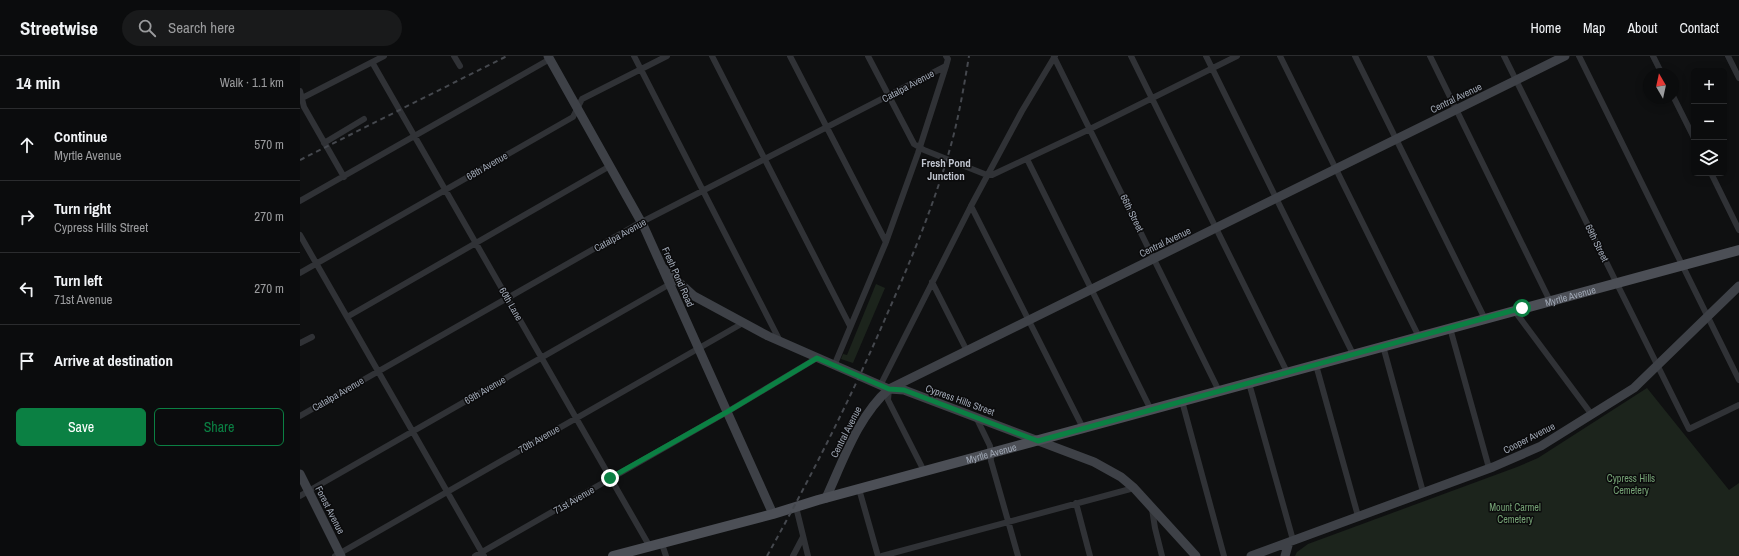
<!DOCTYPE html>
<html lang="en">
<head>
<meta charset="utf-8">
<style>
	body { margin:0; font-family:"Archivo Narrow",sans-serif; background:#191a1b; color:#f1f3f6 }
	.controls { position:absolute; right:12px; top:12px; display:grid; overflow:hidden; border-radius:6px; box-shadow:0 2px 10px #0003 }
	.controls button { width:36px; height:36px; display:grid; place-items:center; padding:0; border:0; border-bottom:1px solid #2b2c2e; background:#0b0c0d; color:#f1f3f6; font:20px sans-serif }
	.compass { position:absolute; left:1343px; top:12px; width:36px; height:36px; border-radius:50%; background:#0b0c0d; box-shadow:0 2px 10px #0003; rotate:351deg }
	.stop { position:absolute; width:12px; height:12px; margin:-9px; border:3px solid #0b8043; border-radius:50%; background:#fff }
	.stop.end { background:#0b8043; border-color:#fff; box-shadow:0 1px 4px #0008 }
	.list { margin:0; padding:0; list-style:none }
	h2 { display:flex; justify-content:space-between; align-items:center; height:52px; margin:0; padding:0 16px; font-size:17px }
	h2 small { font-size:13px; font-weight:400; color:#9a9b9d }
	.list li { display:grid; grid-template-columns:26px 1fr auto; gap:12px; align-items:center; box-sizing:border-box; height:72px; padding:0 16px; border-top:1px solid #2b2c2e }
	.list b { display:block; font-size:15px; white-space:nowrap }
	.list p { margin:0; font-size:13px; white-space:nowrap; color:#9a9b9d }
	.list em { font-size:13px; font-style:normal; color:#9a9b9d }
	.actions { display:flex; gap:8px; padding:12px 16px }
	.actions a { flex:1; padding:9px 0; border:1px solid #0b8043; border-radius:6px; text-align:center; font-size:14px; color:#0b8043 }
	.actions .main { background:#0b8043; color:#fff }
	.icon { flex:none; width:22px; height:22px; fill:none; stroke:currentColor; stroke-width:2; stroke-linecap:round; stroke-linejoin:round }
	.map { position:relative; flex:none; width:1439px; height:500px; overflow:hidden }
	header { display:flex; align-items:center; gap:24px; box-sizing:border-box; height:56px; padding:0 20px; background:#0b0c0d; border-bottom:1px solid #2b2c2e }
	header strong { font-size:19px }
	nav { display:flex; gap:22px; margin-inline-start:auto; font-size:14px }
	.search { width:280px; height:36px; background:#191a1b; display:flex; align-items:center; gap:10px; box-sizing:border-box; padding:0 14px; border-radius:22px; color:#9a9b9d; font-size:15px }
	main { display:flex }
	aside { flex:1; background:#0b0c0d }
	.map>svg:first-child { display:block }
	.green { fill:#1c241c }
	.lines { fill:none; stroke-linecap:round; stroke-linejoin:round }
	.street { stroke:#303236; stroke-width:6 }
	.secondary { stroke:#3e4147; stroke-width:9 }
	.primary { stroke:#4c4f56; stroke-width:10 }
	.rail { stroke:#45484e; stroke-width:2; stroke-dasharray:5 4; stroke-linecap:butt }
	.route { stroke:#0b8043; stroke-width:5 }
	.labels { text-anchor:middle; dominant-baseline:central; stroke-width:3; stroke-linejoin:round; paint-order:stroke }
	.street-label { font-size:10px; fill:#9fa7b4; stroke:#0b0b0c }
	.park-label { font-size:10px; fill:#74a174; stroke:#0b0b0c }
	.neighbourhood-label { font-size:11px; font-weight:bold; fill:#c0c5cf; stroke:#0b0b0c }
</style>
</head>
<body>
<header>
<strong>Streetwise</strong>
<div class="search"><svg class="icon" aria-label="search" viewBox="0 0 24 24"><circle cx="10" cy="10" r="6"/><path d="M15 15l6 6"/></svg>Search here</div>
<nav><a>Home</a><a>Map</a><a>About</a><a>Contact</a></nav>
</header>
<main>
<aside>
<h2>14 min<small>Walk · 1.1 km</small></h2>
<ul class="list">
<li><svg class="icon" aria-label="ahead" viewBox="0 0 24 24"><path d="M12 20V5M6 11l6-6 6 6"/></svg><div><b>Continue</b><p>Myrtle Avenue</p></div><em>570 m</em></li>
<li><svg class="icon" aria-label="right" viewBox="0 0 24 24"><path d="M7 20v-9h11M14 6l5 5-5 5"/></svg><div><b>Turn right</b><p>Cypress Hills Street</p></div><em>270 m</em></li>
<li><svg class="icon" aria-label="left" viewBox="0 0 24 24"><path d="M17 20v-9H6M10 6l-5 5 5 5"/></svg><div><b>Turn left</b><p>71st Avenue</p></div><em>270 m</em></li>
<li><svg class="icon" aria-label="arrive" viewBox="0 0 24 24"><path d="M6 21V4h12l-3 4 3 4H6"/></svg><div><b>Arrive at destination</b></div></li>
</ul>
<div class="actions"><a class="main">Save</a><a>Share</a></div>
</aside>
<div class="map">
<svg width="1439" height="500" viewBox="0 0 1439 500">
	<rect width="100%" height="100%" fill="#0f1011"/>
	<path class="green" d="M 576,228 L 585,232 L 553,307 L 541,303 L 543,298 L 547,299 Z
		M 1347,332 L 1429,434 L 1439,427 L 1439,500 L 995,500 L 997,496 L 1008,488 L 1217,411 L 1238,402 Z"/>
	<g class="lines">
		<path class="street" d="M 154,0 L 160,10
			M 334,0 L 480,285
			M 412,0 L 550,270
			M 490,0 L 586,186
			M 568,0 L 614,88 L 624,94 L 687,119 L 692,119 L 790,73 L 937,0
			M 831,0 L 987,316
			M 906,0 L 1053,298
			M 980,0 L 1119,281
			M 1055,0 L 1185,263
			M 1130,0 L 1250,245
			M 1204,0 L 1389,373 L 1439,349
			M 1279,0 L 1439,324
			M 1353,0 L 1362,18
			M 1428,0 L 1439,22
			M 754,1 L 919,335
			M 72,6 L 350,491
			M 0,35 L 4,51 L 44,121
			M 1373,40 L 1394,82
			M 0,43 L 84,0
			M 24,87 L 64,63
			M 727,103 L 851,354
			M 1411,117 L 1439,174
			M 0,145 L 250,3
			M 671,150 L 783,372
			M 0,179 L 184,500
			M 0,217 L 273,61 L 282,43 L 367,0
			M 632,226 L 667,295
			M 1214,254 L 1292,359
			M 47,261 L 310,110
			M 1150,272 L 1189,412
			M 0,287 L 12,281
			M 1083,290 L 1123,436
			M 1016,309 L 1058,460
			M 534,310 L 586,186 L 618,97 L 646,10 L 648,3 L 646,0
			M 949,327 L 993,484
			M 581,328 L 671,150 L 722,55 L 755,0
			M 589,333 L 588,344 L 624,415
			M 882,345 L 924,500
			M 0,360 L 334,170 L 646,10
			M 676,361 L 690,390 L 691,405 L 718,500
			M 559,433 L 578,500
			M 0,440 L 370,228
			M 776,447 L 790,500
			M 496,451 L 508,500
			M 852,453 L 855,472 L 862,500
			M 362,488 L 366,500
			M 35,500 L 443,267
			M 175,500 L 427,356 L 517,302
			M 493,500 L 503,481
			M 582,500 L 834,432"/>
		<path class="secondary" d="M 248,0 L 344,171 L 473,458
			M 362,211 L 394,240 L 468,280 L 589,333 L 604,334 L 794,406 L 821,421 L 834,432 L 896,500
			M 0,418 L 41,500
			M 526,442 C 543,405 558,360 589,333 L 1265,0
			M 951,500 L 1193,411 L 1241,390 L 1334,332 L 1439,230
			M 985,500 L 989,486"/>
		<path class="primary" id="s1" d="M 313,500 L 473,458 L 518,444 L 1439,194"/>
		<path class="rail" d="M 0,104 L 207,0
			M 467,500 C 511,421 552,340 588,256 C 612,202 635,146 651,89 C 659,60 664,30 669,0"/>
	</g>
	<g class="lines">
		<path class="route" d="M 310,422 L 427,356 L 517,302 L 589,333 L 604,334 L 738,385 L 1222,252"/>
	</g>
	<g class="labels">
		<g class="street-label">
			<text transform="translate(608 30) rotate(-28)">Catalpa Avenue</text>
			<text transform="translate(1156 42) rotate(-26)">Central Avenue</text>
			<text transform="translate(187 110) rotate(-30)">68th Avenue</text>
			<text transform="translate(832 157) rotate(64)">66th Street</text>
			<text transform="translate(320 179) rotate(-29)">Catalpa Avenue</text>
			<text transform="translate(865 186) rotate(-26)">Central Avenue</text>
			<text transform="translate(1297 187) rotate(64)">69th Street</text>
			<text transform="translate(378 221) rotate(66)">Fresh Pond Road</text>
			<text stroke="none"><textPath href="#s1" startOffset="992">Myrtle Avenue</textPath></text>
			<text transform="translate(211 248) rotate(60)">60th Lane</text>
			<text transform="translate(185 334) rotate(-30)">69th Avenue</text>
			<text transform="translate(38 338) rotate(-30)">Catalpa Avenue</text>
			<text transform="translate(660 344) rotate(20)">Cypress Hills Street</text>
			<text transform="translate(546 376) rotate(-63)">Central Avenue</text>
			<text transform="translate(1229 382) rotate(-27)">Cooper Avenue</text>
			<text transform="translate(239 383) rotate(-30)">70th Avenue</text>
			<text stroke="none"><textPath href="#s1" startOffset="392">Myrtle Avenue</textPath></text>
			<text transform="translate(274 444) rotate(-30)">71st Avenue</text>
			<text transform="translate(30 454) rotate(63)">Forest Avenue</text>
		</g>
		<g class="park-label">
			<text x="1331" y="422">Cypress Hills<tspan x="1331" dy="12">Cemetery</tspan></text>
			<text x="1215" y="451">Mount Carmel<tspan x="1215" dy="12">Cemetery</tspan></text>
		</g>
		<g class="neighbourhood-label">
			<text x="646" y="107">Fresh Pond<tspan x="646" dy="13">Junction</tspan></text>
		</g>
	</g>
</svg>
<div class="controls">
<button>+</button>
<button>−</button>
<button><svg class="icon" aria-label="layers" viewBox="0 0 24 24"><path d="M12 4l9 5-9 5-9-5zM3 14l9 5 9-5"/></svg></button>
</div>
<svg class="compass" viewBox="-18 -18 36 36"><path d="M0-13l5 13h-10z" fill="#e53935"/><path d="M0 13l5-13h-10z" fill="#9a9b9d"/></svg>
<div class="stop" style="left:1222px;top:252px"></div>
<div class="stop end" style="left:310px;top:422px"></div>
</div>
</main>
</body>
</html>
